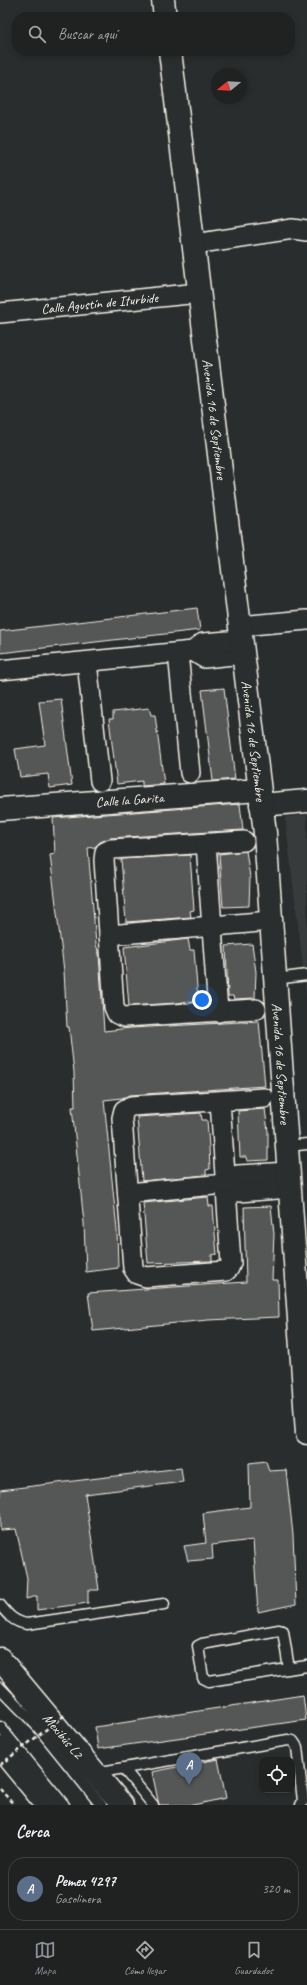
<!DOCTYPE html>
<html lang="es">
<head>
<meta charset="utf-8">
<style>
	body { margin:0; font-family:Caveat,sans-serif; background:#2d2f2f; color:#f1f3f6 }
	.controls { position:absolute; right:12px; bottom:12px; display:grid; overflow:hidden; border-radius:8px; box-shadow:0 2px 6px #0003 }
	.controls button { width:36px; height:36px; display:grid; place-items:center; padding:0; border:0; border-bottom:1px solid #3d3f40; background:#202222; color:#f1f3f6; font:20px sans-serif }
	.compass { position:absolute; left:211px; top:68px; width:36px; height:36px; border-radius:50%; background:#202222; box-shadow:0 2px 6px #0003; rotate:252deg }
	.you { position:absolute; left:202px; top:1000px; width:14px; height:14px; margin:-10px; border:3px solid #fff; border-radius:50%; background:#1a73e8; box-shadow:0 0 0 6px #1a73e833 }
	.badge { display:grid; place-items:center; width:26px; height:26px; border-radius:50%; background:#8c9099; color:#fff; font-size:13px; font-weight:700 }
	.pin { position:absolute; translate:-50% -33px; filter:drop-shadow(0 1px 2px #0008) }
	.pin::after { content:''; position:absolute; top:21px; width:14px; height:12px; background:inherit; clip-path:polygon(0 0,100% 0,50% 100%) }
	.list { margin:0; padding:0; list-style:none }
	h2 { display:flex; justify-content:space-between; align-items:center; height:52px; margin:0; padding:0 16px; font-size:17px }
	h2 small { font-size:13px; font-weight:400; color:#a2a4a5 }
	.list li { display:grid; grid-template-columns:26px 1fr auto; gap:12px; align-items:center; box-sizing:border-box; height:64px; margin:0 8px 8px; padding:0 8px; border:1px solid #3d3f40; border-radius:16px }
	.list b { display:block; font-size:15px; white-space:nowrap }
	.list p { margin:0; font-size:13px; white-space:nowrap; color:#a2a4a5 }
	.list em { font-size:13px; font-style:normal; color:#a2a4a5 }
	.icon { flex:none; width:22px; height:22px; fill:none; stroke:currentColor; stroke-width:2; stroke-linecap:round; stroke-linejoin:round }
	.map { position:relative; flex:none; width:307px; height:1805px; overflow:hidden }
	.search { position:absolute; background:#202222; box-shadow:0 2px 6px #0003; left:12px; right:12px; top:12px; height:44px; display:flex; align-items:center; gap:10px; box-sizing:border-box; padding:0 14px; border-radius:16px; color:#a2a4a5; font-size:15px }
	.sheet { height:124px; background:#202222 }
	nav { display:flex; justify-content:space-around; align-items:center; box-sizing:border-box; height:56px; border-top:1px solid #3d3f40; background:#202222; font-size:11px; color:#a2a4a5 }
	nav a { display:grid; justify-items:center; gap:2px }
	nav .on { color:#8c9099 }
	.map>svg:first-child { display:block }
	.built { fill:#373a3a }
	.building { fill:#555756; stroke:#f4f1e8 }
	.lines { fill:none; stroke-linecap:round; stroke-linejoin:round }
	.service-casing { stroke:#f4f1e8; stroke-width:13 }
	.minor-casing { stroke:#f4f1e8; stroke-width:22 }
	.tertiary-casing { stroke:#f4f1e8; stroke-width:25 }
	.secondary-casing { stroke:#f4f1e8; stroke-width:25 }
	.primary-casing { stroke:#f4f1e8; stroke-width:25 }
	.path { stroke:#f4f1e8; stroke-width:2.5; stroke-dasharray:4 3; stroke-linecap:butt }
	.service { stroke:#2a2d2e; stroke-width:10 }
	.minor { stroke:#2a2d2e; stroke-width:19 }
	.tertiary { stroke:#2a2d2e; stroke-width:22 }
	.secondary { stroke:#2a2d2e; stroke-width:22 }
	.primary { stroke:#2a2d2e; stroke-width:22 }
	.path-bridge { stroke:#f4f1e8; stroke-width:2.5; stroke-dasharray:4 3; stroke-linecap:butt }
	.labels { text-anchor:middle; dominant-baseline:central; stroke-width:3.5; stroke-linejoin:round; paint-order:stroke }
	.street-label { font-size:14px; fill:#f4f1e8; stroke:#2a2d2e }
</style>
</head>
<body>
<div class="map">
<svg width="307" height="1805" viewBox="0 0 307 1805">
	<rect width="100%" height="100%" fill="#2a2d2e"/>
	<filter id="ink" filterUnits="userSpaceOnUse"><feTurbulence type="fractalNoise" baseFrequency=".025" numOctaves="2"/><feDisplacementMap in="SourceGraphic" scale="8" xChannelSelector="R" yChannelSelector="G"/><feConvolveMatrix kernelMatrix="1 2 1 2 8 2 1 2 1" color-interpolation-filters="sRGB"/></filter>
	<g filter="url(#ink)">
		<path class="built" d="M 307,815 L 307,1000 L 285,817 Z"/>
		<path class="building" d="M 197,608 L 200,630 L 0,653 L 0,631 Z
			M 224,688 L 235,779 L 213,781 L 202,690 Z
			M 61,699 L 72,785 L 50,788 L 48,774 L 20,777 L 15,749 L 45,745 L 39,701 Z
			M 149,708 L 151,715 L 155,715 L 164,784 L 142,786 L 142,781 L 117,784 L 109,719 L 113,719 L 113,712 Z
			M 240,804 L 243,830 L 110,838 L 100,842 L 95,847 L 88,848 L 96,944 L 99,954 L 104,1031 L 131,1028 L 259,1021 L 265,1086 L 130,1095 L 122,1098 L 104,1100 L 117,1230 L 118,1268 L 86,1272 L 84,1223 L 72,1107 L 75,1107 L 74,1072 L 69,1027 L 67,1027 L 64,971 L 50,855 L 55,854 L 53,818 Z
			M 246,851 L 250,877 L 249,906 L 223,907 L 219,854 Z
			M 190,855 L 194,910 L 190,911 L 191,917 L 126,922 L 121,859 Z
			M 188,939 L 190,950 L 194,950 L 198,999 L 193,1000 L 193,1002 L 129,1006 L 124,947 Z
			M 252,944 L 256,972 L 255,998 L 234,999 L 233,996 L 228,996 L 226,946 Z
			M 265,1109 L 268,1131 L 268,1160 L 247,1161 L 246,1157 L 240,1157 L 238,1111 Z
			M 201,1113 L 202,1120 L 207,1120 L 209,1147 L 210,1169 L 206,1170 L 206,1175 L 142,1181 L 137,1117 Z
			M 208,1197 L 209,1206 L 213,1206 L 215,1233 L 217,1254 L 212,1255 L 212,1261 L 148,1263 L 143,1203 Z
			M 271,1206 L 274,1234 L 272,1280 L 278,1280 L 279,1317 L 208,1320 L 93,1331 L 88,1293 L 246,1282 L 244,1207 Z
			M 266,1461 L 269,1471 L 286,1470 L 293,1535 L 296,1604 L 258,1612 L 253,1540 L 212,1545 L 213,1559 L 188,1561 L 184,1546 L 206,1543 L 203,1513 L 250,1507 L 249,1463 Z
			M 181,1468 L 183,1482 L 85,1494 L 99,1590 L 88,1590 L 88,1603 L 37,1610 L 37,1596 L 26,1599 L 27,1578 L 16,1529 L 0,1530 L 0,1490 Z
			M 303,1695 L 306,1720 L 98,1749 L 95,1727 Z
			M 218,1759 L 226,1798 L 193,1805 L 159,1805 L 152,1772 Z"/>
		<g class="lines">
			<g class="service-casing">
				<path id="service" d="M 275,979 L 307,975
					M 288,1146 L 307,1144
					M 0,1605 C 8,1615 14,1622 27,1624 L 164,1604
					M 289,1669 L 283,1631 L 279,1630 L 202,1644 L 198,1646 L 203,1678 L 209,1681 L 307,1666
					M 0,1688 L 38,1727 L 101,1805
					M 0,1727 L 64,1805
					M 123,1768 L 153,1805
					M 95,1773 L 288,1740 L 293,1741 L 297,1747 L 303,1801 L 301,1805"/>
			</g>
			<g class="minor-casing">
				<g id="minor">
					<path d="M 194,244 L 293,229 L 307,231"/>
					<path id="s1" d="M 0,313 L 199,293"/>
					<path d="M 239,626 L 307,620"/>
					<path d="M 193,651 L 204,658 L 243,654"/>
					<path d="M 178,653 L 190,773"/>
					<path d="M 87,662 L 100,781"/>
					<path d="M 0,670 L 193,651 L 203,643 L 241,640"/>
					<path d="M 244,841 L 111,849 L 105,852 L 104,860 L 114,1007 L 117,1014 L 124,1017 L 256,1009"/>
					<path d="M 206,843 L 218,1012"/>
					<path d="M 109,935 L 271,921"/>
					<path d="M 220,1101 L 231,1263 L 229,1268 L 226,1271 L 146,1277 L 137,1274 L 133,1268 L 122,1118 L 124,1110 L 131,1106 L 264,1098"/>
					<path d="M 225,1184 L 239,1192 L 290,1188"/>
					<path d="M 128,1193 L 225,1184 L 238,1175 L 289,1172"/>
				</g>
			</g>
			<g class="tertiary-casing">
				<g id="tertiary">
					<path d="M 261,805 L 307,801"/>
					<path id="s2" d="M 0,809 L 259,790"/>
				</g>
			</g>
			<g class="secondary-casing">
				<g id="secondary">
					<path d="M 163,0 L 165,17"/>
					<path id="s3" d="M 170,51 L 265,833 L 307,1433"/>
				</g>
			</g>
			<g class="primary-casing">
				<path id="primary" d="M 0,1659 L 122,1805
					M 0,1748 L 47,1805"/>
			</g>
			<path class="path" d="M 0,1789 L 14,1805"/>
			<use href="#service" class="service"/>
			<use href="#minor" class="minor"/>
			<use href="#tertiary" class="tertiary"/>
			<use href="#secondary" class="secondary"/>
			<use href="#primary" class="primary"/>
			<path class="path-bridge" d="M 0,1765 L 65,1715"/>
		</g>
	</g>
	<g class="labels">
		<g class="street-label">
			<text stroke="none"><textPath href="#s1" startOffset="100">Calle Agustín de Iturbide</textPath></text>
			<text stroke="none"><textPath href="#s3" startOffset="371">Avenida 16 de Septiembre</textPath></text>
			<text stroke="none"><textPath href="#s3" startOffset="695">Avenida 16 de Septiembre</textPath></text>
			<text stroke="none"><textPath href="#s2" startOffset="130">Calle la Garita</textPath></text>
			<text stroke="none"><textPath href="#s3" startOffset="1019">Avenida 16 de Septiembre</textPath></text>
			<text transform="translate(63 1736) rotate(50)">Mexibús L2</text>
		</g>
	</g>
</svg>
<div class="controls">
<button><svg class="icon" aria-label="locate" viewBox="0 0 24 24"><circle cx="12" cy="12" r="6"/><path d="M12 2v4M12 18v4M2 12h4M18 12h4"/></svg></button>
</div>
<svg class="compass" viewBox="-18 -18 36 36"><path d="M0-13l5 13h-10z" fill="#e53935"/><path d="M0 13l5-13h-10z" fill="#a2a4a5"/></svg>
<div class="you"></div>
<div class="pin badge" style="left:189px;top:1785px;background:#5c6f8a">A</div>
<div class="search"><svg class="icon" aria-label="search" viewBox="0 0 24 24"><circle cx="10" cy="10" r="6"/><path d="M15 15l6 6"/></svg>Buscar aquí</div>
</div>
<section class="sheet">
<h2>Cerca<small></small></h2>
<ul class="list">
<li><span class="badge" style="background:#5c6f8a">A</span><div><b>Pemex 4297</b><p>Gasolinera</p></div><em>320 m</em></li>
</ul>
</section>
<nav>
<a class="on"><svg class="icon" aria-label="map" viewBox="0 0 24 24"><path d="M3 6l6-2 6 2 6-2v14l-6 2-6-2-6 2zM9 4v14M15 6v14"/></svg>Mapa</a>
<a><svg class="icon" aria-label="directions" viewBox="0 0 24 24"><path d="M12 3l9 9-9 9-9-9zM9 14v-3h6M13 9l2 2-2 2"/></svg>Cómo llegar</a>
<a><svg class="icon" aria-label="saved" viewBox="0 0 24 24"><path d="M7 4h10v16l-5-4-5 4z"/></svg>Guardados</a>
</nav>
</body>
</html>
